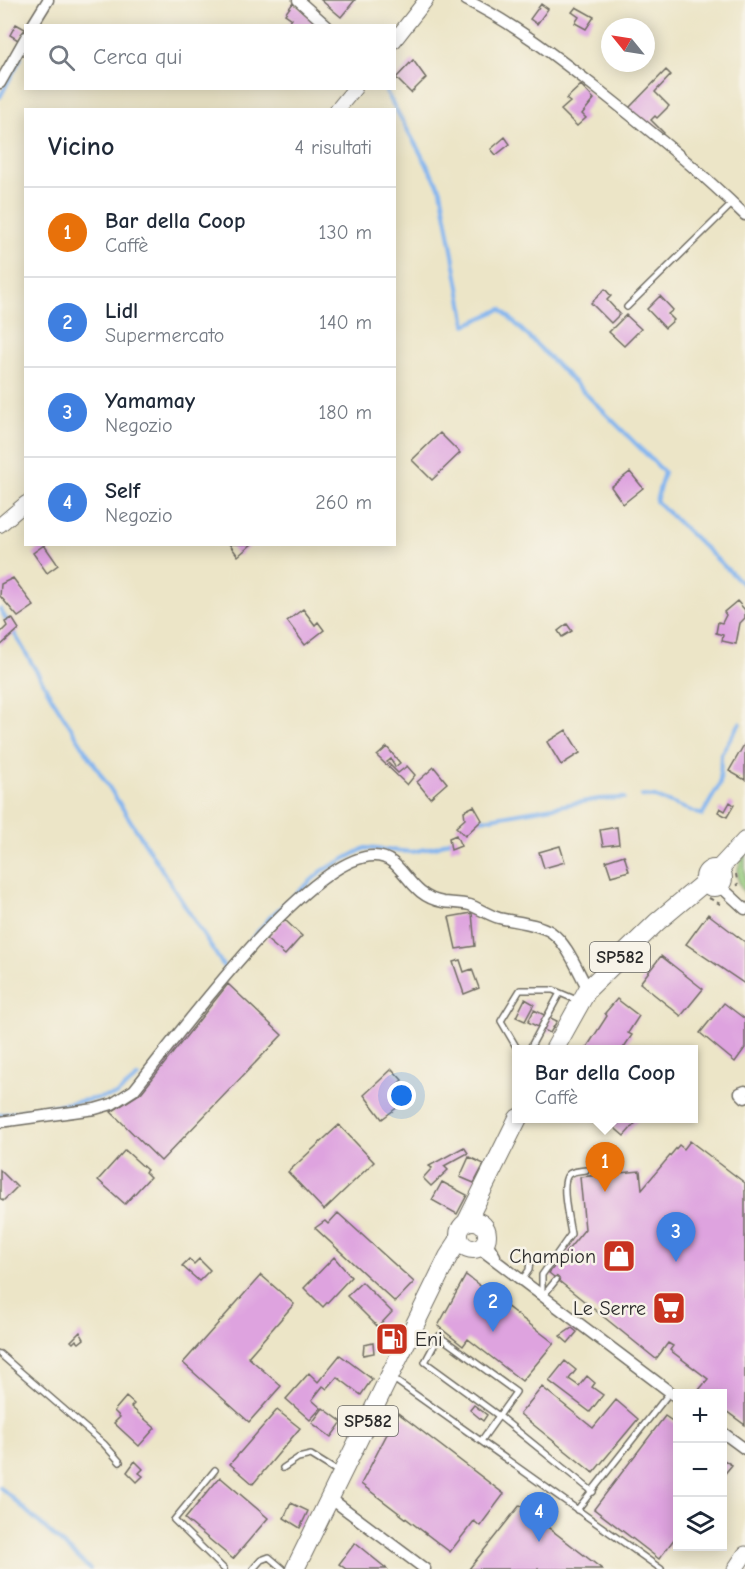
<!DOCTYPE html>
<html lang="it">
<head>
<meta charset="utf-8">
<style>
	body { margin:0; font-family:"Comic Neue",sans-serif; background:#f6f6f7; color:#1f2937 }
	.controls { position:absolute; right:18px; bottom:18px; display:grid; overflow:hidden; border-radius:0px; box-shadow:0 3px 15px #0003 }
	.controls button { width:54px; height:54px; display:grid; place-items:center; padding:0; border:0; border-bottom:2px solid #e0e1e3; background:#fff; color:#1f2937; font:30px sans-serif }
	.compass { position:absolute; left:601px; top:18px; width:54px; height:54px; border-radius:50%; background:#fff; box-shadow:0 3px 15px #0003; rotate:300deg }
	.you { position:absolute; left:402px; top:1096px; width:21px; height:21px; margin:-15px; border:4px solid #fff; border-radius:50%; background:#1a73e8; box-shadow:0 0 0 9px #1a73e833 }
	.badge { display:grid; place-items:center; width:39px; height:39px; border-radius:50%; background:#c8321e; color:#fff; font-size:20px; font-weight:700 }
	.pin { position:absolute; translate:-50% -50px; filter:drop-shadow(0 2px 3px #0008) }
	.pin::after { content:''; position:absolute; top:32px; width:21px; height:18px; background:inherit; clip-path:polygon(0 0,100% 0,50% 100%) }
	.popup { position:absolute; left:512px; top:1045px; width:186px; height:78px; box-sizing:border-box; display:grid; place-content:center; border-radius:0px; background:#fff; filter:drop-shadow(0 2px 4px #0005); font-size:20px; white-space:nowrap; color:#747a83 }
	.popup b { font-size:22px; color:#1f2937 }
	.popup::after { content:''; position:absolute; left:50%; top:100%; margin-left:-12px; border:12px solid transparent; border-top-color:#fff }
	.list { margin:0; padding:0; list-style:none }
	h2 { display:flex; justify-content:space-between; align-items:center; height:78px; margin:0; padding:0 24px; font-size:26px }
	h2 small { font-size:20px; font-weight:400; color:#747a83 }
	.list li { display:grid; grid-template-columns:39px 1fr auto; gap:18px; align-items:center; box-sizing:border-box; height:90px; padding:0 24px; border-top:2px solid #e0e1e3 }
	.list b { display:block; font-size:22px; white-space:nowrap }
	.list p { margin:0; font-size:20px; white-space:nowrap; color:#747a83 }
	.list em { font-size:20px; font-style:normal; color:#747a83 }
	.icon { flex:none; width:33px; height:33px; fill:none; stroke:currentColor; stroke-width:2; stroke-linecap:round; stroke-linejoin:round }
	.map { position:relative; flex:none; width:745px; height:1569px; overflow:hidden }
	.search { position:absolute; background:#fff; box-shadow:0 3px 15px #0003; left:24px; top:24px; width:372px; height:66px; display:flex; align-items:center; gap:15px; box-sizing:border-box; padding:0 21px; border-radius:0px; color:#747a83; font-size:22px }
	.panel { position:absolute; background:#fff; box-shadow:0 3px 15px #0003; left:24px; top:108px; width:372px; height:438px; border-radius:0px }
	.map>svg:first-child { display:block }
	.green { fill:#9acf81; stroke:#627d56; stroke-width:1.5 }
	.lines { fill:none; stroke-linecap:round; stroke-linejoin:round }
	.stream { stroke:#83b5ef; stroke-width:4 }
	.building { fill:#dea3df }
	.service-casing { stroke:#6f6c62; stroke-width:8 }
	.minor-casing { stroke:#6f6c62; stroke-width:13 }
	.tertiary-casing { stroke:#6f6c62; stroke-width:16 }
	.secondary-casing { stroke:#6f6c62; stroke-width:17 }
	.primary-casing { stroke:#6f6c62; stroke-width:20 }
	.path { stroke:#6f6c62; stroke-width:2; stroke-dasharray:4.5 4.5; stroke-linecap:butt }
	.service { stroke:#fff; stroke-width:5 }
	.minor { stroke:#fff; stroke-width:10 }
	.tertiary { stroke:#fff; stroke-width:14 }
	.secondary { stroke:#fff; stroke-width:15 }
	.primary { stroke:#fff; stroke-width:18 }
	.labels { text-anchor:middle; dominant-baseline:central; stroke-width:5; stroke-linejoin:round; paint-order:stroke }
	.shield { fill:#f7f3e8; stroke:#686764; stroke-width:1.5 }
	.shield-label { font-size:18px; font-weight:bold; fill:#2b2b2b }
	.poi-label { font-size:20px; fill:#2b2b2b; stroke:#f7f3e8; text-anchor:end }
</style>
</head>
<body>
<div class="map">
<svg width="745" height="1569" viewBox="0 0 745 1569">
	<rect width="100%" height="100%" fill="#f7f3e8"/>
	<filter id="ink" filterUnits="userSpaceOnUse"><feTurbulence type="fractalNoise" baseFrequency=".0167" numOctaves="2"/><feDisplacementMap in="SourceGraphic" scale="12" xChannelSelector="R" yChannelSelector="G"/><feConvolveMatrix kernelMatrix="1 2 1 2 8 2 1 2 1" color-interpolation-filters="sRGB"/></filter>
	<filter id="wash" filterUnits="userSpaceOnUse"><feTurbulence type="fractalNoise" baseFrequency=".008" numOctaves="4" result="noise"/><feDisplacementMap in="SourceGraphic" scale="24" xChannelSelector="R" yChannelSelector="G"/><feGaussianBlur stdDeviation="1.35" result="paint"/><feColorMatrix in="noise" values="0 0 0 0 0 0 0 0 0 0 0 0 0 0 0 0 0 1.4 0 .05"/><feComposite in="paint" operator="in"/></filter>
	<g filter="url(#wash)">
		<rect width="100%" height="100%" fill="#ece5c7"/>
		<path class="green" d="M 745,853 L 745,894 C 735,881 736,865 745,853 Z"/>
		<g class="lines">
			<path class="stream" d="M 384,88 L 441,190 L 466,325 L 501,309 L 664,472 L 656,501 L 745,586
				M 0,97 L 21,58
				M 0,609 L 9,624
				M 13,631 L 52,698 L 226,970 L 224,972
				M 642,796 L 655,797 L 702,815 L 720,784 L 721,754 L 740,723
				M 479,820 L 599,799 L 624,798
				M 248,943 L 271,916 L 322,871 L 365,848 L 412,852 L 439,846 L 452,839
				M 0,1115 L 116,1095 L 138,1077
				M 0,1487 L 90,1569"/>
		</g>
		<g id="blocks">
			<path class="building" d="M 321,0 L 355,0 L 341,17 Z
				M 293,3 L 315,20 L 311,26 L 287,26 L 292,19 L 285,14 Z
				M 541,4 L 548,9 L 537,24 L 530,19 Z
				M 576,7 L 594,17 L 586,29 L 575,23 L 579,17 L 572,12 Z
				M 16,24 L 25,29 L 18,40 L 10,35 Z
				M 413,60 L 426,78 L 411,93 L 396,78 Z
				M 666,70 L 671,75 L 655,92 L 669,106 L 657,118 L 655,116 L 651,120 L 664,133 L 661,136 L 628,109 Z
				M 581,85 L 594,99 L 582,114 L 586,118 L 577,126 L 561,110 L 570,102 L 566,99 Z
				M 505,137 L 510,144 L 496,155 L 491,149 Z
				M 605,289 L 611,296 L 607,300 L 620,314 L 611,323 L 591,303 Z
				M 660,296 L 673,310 L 668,314 L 674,320 L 665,328 L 647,309 Z
				M 626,315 L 641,329 L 624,346 L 609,332 Z
				M 440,433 L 460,453 L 432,480 L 412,460 Z
				M 630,472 L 643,488 L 623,504 L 611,487 Z
				M 229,544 L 252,544 L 238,556 Z
				M 44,545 L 58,565 L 47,573 L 33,553 Z
				M 13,578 L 34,606 L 18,617 L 0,596 L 1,584 Z
				M 737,601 L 745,610 L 745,618 L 740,623 L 736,644 L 722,641 L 723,635 L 716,633 L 718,622 L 722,623 L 726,615 L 724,612 Z
				M 303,609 L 315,625 L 318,622 L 324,630 L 305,645 L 287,621 Z
				M 12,618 L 19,629 L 0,646 L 0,633 L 7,626 L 5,622 Z
				M 567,624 L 572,631 L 562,637 L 558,631 Z
				M 566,730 L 580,753 L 561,765 L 547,742 Z
				M 745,743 L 745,780 L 729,771 Z
				M 387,747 L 400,763 L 395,767 L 391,759 L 387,762 L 398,773 L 407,766 L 415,775 L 407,785 L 377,756 Z
				M 434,767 L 447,783 L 430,798 L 417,782 Z
				M 730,802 L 734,805 L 727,817 L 718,812 L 720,808 L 725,811 Z
				M 474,806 L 482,820 L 465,836 L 456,827 L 465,819 L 464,811 Z
				M 617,827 L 619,844 L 603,846 L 600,830 Z
				M 456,835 L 461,846 L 451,850 L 449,838 Z
				M 560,846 L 565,862 L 544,868 L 539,852 Z
				M 624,855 L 629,871 L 611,876 L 606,861 Z
				M 472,913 L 475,946 L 456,949 L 449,917 Z
				M 708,914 L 745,942 L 745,984 L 686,944 Z
				M 284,919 L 302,936 L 285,955 L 266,939 Z
				M 661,956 L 703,989 L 681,1016 L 640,983 Z
				M 460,960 L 464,972 L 472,969 L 479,988 L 464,994 L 453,962 Z
				M 228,984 L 282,1035 L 161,1161 L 111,1112 L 141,1093 Z
				M 525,999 L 534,1004 L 525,1021 L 516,1017 Z
				M 617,999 L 639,1016 L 628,1033 L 632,1035 L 622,1050 L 585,1050 L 607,1016 L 605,1013 Z
				M 724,1003 L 745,1019 L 745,1048 L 735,1062 L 700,1033 Z
				M 534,1010 L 557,1021 L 550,1033 L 528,1022 Z
				M 392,1069 L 402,1080 L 395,1087 L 407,1100 L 382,1119 L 364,1095 Z
				M 603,1118 L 640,1118 L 624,1136 Z
				M 339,1125 L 374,1162 L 324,1210 L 288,1172 Z
				M 690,1141 L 745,1183 L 745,1425 L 722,1408 L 722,1394 L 704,1394 L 699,1390 L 708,1379 L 670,1350 L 673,1346 L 668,1343 L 656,1359 L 549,1273 L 585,1229 L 580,1177 L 640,1171 L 642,1189 L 679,1145 L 684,1149 Z
				M 464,1147 L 468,1153 L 444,1166 L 448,1170 L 431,1186 L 423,1178 L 432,1168 L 429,1166 Z
				M 125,1150 L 147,1170 L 145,1172 L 150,1177 L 125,1204 L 98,1180 Z
				M 469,1157 L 484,1164 L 474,1183 L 460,1177 Z
				M 0,1170 L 17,1187 L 3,1201 L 0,1198 Z
				M 442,1182 L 467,1195 L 457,1214 L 432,1200 Z
				M 338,1213 L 414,1282 L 395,1302 L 315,1228 L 325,1221 L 328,1224 Z
				M 334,1257 L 351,1277 L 323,1307 L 304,1288 Z
				M 189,1259 L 194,1264 L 199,1259 L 210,1270 L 199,1281 L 182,1266 Z
				M 261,1275 L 294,1304 L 248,1357 L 281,1386 L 249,1422 L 183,1363 Z
				M 466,1275 L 554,1343 L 522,1381 L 468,1339 L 463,1346 L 438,1326 Z
				M 362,1282 L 392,1312 L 378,1327 L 347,1296 Z
				M 572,1328 L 577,1332 L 568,1343 L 560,1336 Z
				M 80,1332 L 84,1339 L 79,1343 L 76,1340 L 73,1343 L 71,1341 Z
				M 388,1333 L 397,1338 L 391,1349 L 382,1344 Z
				M 373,1343 L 374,1353 L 363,1355 L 364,1345 Z
				M 340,1355 L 372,1379 L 361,1395 L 337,1377 L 327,1389 L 323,1386 L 312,1400 L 321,1408 L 310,1420 L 286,1399 L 309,1373 L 318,1382 Z
				M 565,1361 L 576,1370 L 569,1379 L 579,1386 L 587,1376 L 595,1383 L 592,1387 L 603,1395 L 590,1412 L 549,1381 Z
				M 542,1387 L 593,1428 L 616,1400 L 638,1419 L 593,1473 L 520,1414 Z
				M 126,1397 L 134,1404 L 131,1407 L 155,1428 L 139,1446 L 114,1423 L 120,1417 L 114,1411 Z
				M 474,1405 L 487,1415 L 483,1421 L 470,1410 Z
				M 323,1408 L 342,1422 L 331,1437 L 312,1423 Z
				M 277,1410 L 300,1428 L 253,1484 L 230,1464 Z
				M 398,1413 L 504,1494 L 480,1526 L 474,1521 L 450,1552 L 361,1484 Z
				M 665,1416 L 678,1425 L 678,1534 L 659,1559 L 594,1509 Z
				M 722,1459 L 732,1465 L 722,1477 Z
				M 135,1461 L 143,1469 L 139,1473 L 143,1476 L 137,1482 L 127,1472 Z
				M 220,1477 L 268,1518 L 233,1559 L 185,1519 Z
				M 291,1503 L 308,1511 L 300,1528 L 284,1518 Z
				M 520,1505 L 532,1515 L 602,1569 L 469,1569 Z
				M 355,1543 L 387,1569 L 346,1569 L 339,1564 Z"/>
		</g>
	</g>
	<g filter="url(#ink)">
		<use href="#blocks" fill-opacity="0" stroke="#6f6c62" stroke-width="1.5"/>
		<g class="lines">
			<g class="service-casing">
				<path id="service" d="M 627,307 L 733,203
					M 518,1050 L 501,1021 L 520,990 L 553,990 L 579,1001
					M 529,1050 L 560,993
					M 522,1280 L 529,1270 L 530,1260
					M 542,1294 L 542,1275 L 571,1234 C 569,1221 560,1184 568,1175 C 571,1171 580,1171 586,1170
					M 543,1296 L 556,1280
					M 0,1354 L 104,1444 L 120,1462
					M 392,1378 L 661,1569
					M 481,1441 L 516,1392 L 439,1336 L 425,1362 L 499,1416 L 593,1492
					M 283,1468 L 298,1458 L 311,1455 L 340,1473
					M 215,1470 L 174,1520 L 224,1569
					M 577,1510 L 670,1392
					M 253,1569 L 261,1560 L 269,1557 L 283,1569"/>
			</g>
			<g class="minor-casing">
				<path id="minor" d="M 298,0 L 327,26
					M 466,0 C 513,23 554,55 595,87 C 647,128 698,169 745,215
					M 32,26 L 48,0
					M 0,83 L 26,37
					M 719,885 L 745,909
					M 745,1091 L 740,1093 L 745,1098
					M 0,1122 L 95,1109 L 112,1104 L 134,1090 C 176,1038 308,856 374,856 C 405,856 406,896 443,902 C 451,903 461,903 470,905 C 480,909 489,915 499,918 C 515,922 537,923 551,932 C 568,944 578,972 588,989
					M 486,1241 L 495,1256
					M 479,1248 L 678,1398
					M 722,1432 L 745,1449
					M 330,1498 L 425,1569"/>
			</g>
			<g class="tertiary-casing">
				<path id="tertiary" d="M 394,41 L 426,0
					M 337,110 L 355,88
					M 0,525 L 26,503"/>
			</g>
			<g class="secondary-casing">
				<path id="secondary" d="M 735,1569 L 745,1554"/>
			</g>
			<g class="primary-casing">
				<path id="primary" d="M705 878a9 9 0 1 1 18 0a9 9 0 1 1-18 0Z
					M 718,870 L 745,841
					M 554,1050 L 588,989 L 657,922 L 706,881
					M459 1235a14 14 0 1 1 28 0a14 14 0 1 1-28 0Z
					M 467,1221 L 518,1118
					M 295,1569 L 448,1257 L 459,1240"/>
			</g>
			<path class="path" d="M 736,874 L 738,886
				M 709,898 L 722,905"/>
			<use href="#service" class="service"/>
			<use href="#minor" class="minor"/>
			<use href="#tertiary" class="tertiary"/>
			<use href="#secondary" class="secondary"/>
			<use href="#primary" class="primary"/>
		</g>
	</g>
	<defs>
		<g id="shop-square" transform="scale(1.725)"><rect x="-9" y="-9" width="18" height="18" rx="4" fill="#c8321e" stroke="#f7f3e8"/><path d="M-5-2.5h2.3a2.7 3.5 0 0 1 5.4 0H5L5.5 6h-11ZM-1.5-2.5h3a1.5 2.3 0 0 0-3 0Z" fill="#fff"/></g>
		<g id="supermarket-square" transform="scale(1.725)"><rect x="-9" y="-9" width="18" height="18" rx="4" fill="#c8321e" stroke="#f7f3e8"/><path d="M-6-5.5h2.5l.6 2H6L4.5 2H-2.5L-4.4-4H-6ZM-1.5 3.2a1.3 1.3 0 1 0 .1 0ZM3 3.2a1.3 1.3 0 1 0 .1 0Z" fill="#fff"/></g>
		<g id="fuel-square" transform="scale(1.725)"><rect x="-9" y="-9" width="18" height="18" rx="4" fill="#c8321e" stroke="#f7f3e8"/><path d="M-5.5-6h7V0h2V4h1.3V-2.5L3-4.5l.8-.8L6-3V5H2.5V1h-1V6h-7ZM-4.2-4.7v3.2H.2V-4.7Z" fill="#fff"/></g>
	</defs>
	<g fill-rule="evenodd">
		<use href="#shop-square" x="619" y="1256"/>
		<use href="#supermarket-square" x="669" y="1308"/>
		<use href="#fuel-square" x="392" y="1339"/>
	</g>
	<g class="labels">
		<g class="shield">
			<rect x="590" y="942" width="60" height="30" rx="4.5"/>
			<rect x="338" y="1406" width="60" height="30" rx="4.5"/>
		</g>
		<g class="shield-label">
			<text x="620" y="957">SP582</text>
			<text x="368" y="1421">SP582</text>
		</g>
		<g class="poi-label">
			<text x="596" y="1256">Champion</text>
			<text x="646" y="1308">Le Serre</text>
			<text x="415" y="1339" text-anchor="start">Eni</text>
		</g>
	</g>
</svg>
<div class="controls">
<button>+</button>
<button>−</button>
<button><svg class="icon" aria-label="layers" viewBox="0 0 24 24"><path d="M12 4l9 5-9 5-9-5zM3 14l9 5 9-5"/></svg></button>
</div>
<svg class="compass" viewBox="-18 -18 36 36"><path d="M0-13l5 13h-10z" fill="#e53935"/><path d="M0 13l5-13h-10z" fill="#747a83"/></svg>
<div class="you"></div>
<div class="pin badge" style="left:605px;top:1192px;background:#e8710a">1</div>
<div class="popup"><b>Bar della Coop</b>Caffè</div>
<div class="pin badge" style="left:493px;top:1332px;background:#3f7fe0">2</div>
<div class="pin badge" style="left:676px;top:1262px;background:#3f7fe0">3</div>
<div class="pin badge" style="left:539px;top:1542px;background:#3f7fe0">4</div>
<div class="search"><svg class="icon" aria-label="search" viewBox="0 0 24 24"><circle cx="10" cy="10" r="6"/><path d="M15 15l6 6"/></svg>Cerca qui</div>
<section class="panel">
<h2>Vicino<small>4 risultati</small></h2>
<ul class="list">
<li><span class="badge" style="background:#e8710a">1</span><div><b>Bar della Coop</b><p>Caffè</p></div><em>130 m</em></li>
<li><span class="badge" style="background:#3f7fe0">2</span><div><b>Lidl</b><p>Supermercato</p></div><em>140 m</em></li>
<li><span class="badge" style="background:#3f7fe0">3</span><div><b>Yamamay</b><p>Negozio</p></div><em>180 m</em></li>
<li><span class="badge" style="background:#3f7fe0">4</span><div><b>Self</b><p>Negozio</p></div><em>260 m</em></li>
</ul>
</section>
</div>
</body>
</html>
